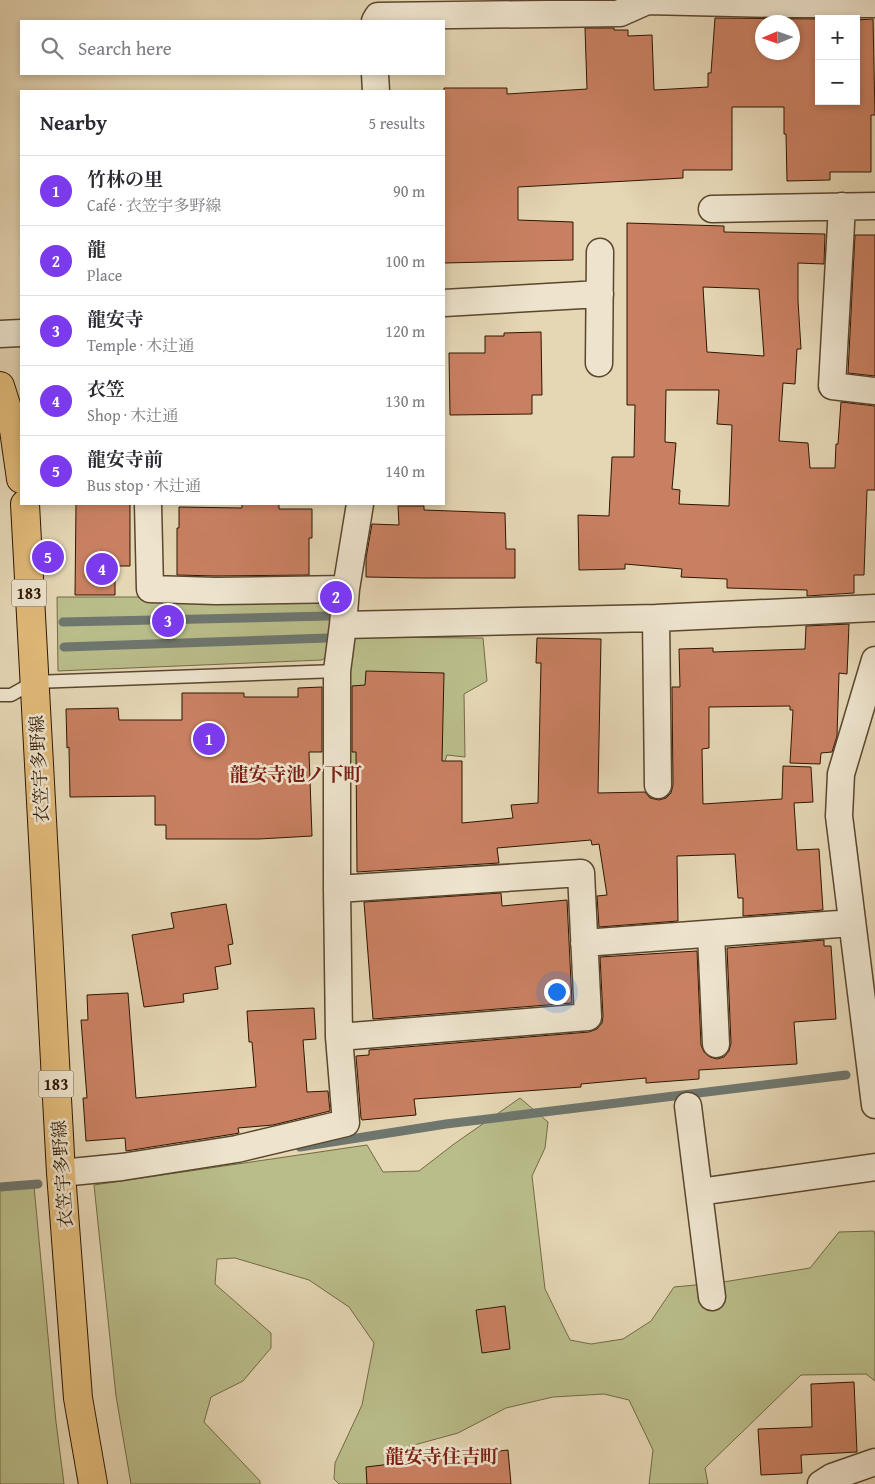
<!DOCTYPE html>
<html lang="en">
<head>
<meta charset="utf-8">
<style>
	body { margin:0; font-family:"Gentium Book Plus","Noto Serif JP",serif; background:#f7f7f7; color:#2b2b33 }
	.controls { position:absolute; right:15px; top:15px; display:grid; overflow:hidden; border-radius:0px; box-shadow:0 2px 8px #0003 }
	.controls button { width:45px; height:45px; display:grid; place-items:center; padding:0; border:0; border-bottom:1px solid #e1e1e2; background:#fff; color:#2b2b33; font:25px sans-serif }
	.compass { position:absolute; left:755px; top:15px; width:45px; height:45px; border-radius:50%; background:#fff; box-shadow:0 2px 8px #0003; rotate:268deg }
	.you { position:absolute; left:556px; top:991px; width:18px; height:18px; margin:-12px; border:4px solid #fff; border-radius:50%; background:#1a73e8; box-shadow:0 0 0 8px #1a73e833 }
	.badge { display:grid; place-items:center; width:32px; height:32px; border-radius:50%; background:#7c3aed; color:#fff; font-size:16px; font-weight:700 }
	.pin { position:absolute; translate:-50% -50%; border:2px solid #fff; box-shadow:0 1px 5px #0006 }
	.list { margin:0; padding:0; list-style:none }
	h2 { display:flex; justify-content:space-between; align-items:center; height:65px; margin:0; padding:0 20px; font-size:21px }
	h2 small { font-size:16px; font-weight:400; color:#7c7c81 }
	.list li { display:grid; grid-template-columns:32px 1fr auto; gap:15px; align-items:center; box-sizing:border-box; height:70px; padding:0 20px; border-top:1px solid #e1e1e2 }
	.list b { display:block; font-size:19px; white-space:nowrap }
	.list p { margin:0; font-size:16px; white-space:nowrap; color:#7c7c81 }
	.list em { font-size:16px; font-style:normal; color:#7c7c81 }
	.icon { flex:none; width:28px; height:28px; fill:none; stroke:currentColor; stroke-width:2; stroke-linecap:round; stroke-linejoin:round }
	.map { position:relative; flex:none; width:875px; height:1484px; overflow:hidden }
	.search { position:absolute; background:#fff; box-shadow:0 2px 8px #0003; left:20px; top:20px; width:425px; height:55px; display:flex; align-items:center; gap:12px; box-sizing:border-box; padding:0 18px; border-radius:0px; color:#7c7c81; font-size:19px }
	.panel { position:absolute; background:#fff; box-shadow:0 2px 8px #0003; left:20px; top:90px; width:425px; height:415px; border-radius:0px }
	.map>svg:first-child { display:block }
	.green { fill:#b9bd8a; stroke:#736a45 }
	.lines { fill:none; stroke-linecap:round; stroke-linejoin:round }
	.stream { stroke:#6e766e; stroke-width:9 }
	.building { fill:#c98062; stroke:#2d1600; fill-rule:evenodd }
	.service-casing { stroke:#5b462d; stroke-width:15 }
	.minor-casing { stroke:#5b462d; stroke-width:29 }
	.primary-casing { stroke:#2d1600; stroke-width:30 }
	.service { stroke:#eee4ce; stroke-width:12 }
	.minor { stroke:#eee4ce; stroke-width:26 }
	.primary { stroke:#e2bb7a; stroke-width:28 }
	.labels { text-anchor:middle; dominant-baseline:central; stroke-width:5; stroke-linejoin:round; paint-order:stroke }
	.shield { fill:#eee4ce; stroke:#67543e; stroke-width:1 }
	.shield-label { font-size:16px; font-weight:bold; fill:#2d1600 }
	.street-label { font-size:18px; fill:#2d1600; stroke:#eee4ce }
	.neighbourhood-label { font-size:19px; font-weight:bold; fill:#7a1f14; stroke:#eee4ce }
</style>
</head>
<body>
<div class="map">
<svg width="875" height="1484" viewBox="0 0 875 1484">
	<rect width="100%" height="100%" fill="#e5d6b4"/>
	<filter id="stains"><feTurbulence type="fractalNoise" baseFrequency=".004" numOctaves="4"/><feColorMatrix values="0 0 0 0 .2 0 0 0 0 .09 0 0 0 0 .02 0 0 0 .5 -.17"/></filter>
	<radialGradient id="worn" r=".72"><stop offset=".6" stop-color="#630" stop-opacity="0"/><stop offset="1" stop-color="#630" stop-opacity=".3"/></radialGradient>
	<path class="green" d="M 57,597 L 336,597 L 328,655 L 322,660 L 58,671 Z
		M 348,637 L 483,638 L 487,681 L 464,694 L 465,757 L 447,755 L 444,764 L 381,771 L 347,769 Z
		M 520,1098 L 548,1122 L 545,1148 L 532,1176 L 545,1289 L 570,1340 L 591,1344 L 623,1339 L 651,1321 L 674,1287 L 717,1283 L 810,1268 L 839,1232 L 874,1231 L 875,1235 L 875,1381 L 866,1374 L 801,1375 L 705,1468 L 708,1484 L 649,1484 L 653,1450 L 629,1400 L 604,1394 L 553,1397 L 506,1408 L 458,1433 L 396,1450 L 392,1484 L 339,1484 L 334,1479 L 335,1463 L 362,1405 L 374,1343 L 349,1307 L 309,1280 L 235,1258 L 217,1259 L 215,1284 L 271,1333 L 271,1348 L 243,1381 L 211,1397 L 204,1422 L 260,1481 L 260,1484 L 131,1484 L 116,1396 L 94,1185 L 367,1145 L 383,1172 L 419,1171 L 454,1144 Z
		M 34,1186 L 56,1422 L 64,1484 L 0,1484 L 0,1187 Z"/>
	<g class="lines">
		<path class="stream" d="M 63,622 L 329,616
			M 64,647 L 328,638
			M 300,1147 L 446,1124 L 846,1075
			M 0,1187 L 38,1184"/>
	</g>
	<path class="building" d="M 715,18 L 818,19 L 819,101 L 856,101 L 856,20 L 873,19 L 875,115 L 871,115 L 871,172 L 830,172 L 830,180 L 787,181 L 786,134 L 784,134 L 784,107 L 732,107 L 732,170 L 683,170 L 683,178 L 518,187 L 518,220 L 573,222 L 573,260 L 444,263 L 444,88 L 507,88 L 507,94 L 587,89 L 585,28 L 614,28 L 614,30 L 628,30 L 628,36 L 652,35 L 654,90 L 708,87 L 708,73 L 711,73 ZM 762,22 L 792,22 L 792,52 L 762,52 Z
		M 627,223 L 724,226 L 724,232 L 825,234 L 824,264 L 798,263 L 798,301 L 801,349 L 797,349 L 795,384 L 783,383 L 779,441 L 808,443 L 810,468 L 835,468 L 836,444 L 838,444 L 841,402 L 875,406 L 875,490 L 867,490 L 864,575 L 854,575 L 854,593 L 807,596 L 807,590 L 727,588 L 727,579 L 681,577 L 682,569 L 625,564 L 625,569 L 579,570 L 578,515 L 609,516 L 612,457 L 634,457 L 635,405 L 627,405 ZM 703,287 L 759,289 L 764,356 L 707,352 ZM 666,390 L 719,390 L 717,424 L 732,425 L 729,506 L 679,504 L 680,490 L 672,489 L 676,443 L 665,442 Z
		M 855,235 L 875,235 L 875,376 L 848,373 Z
		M 541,332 L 542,395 L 532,395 L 532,414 L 450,415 L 449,353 L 485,353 L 485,336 L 504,336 L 504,333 Z
		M 76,504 L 130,504 L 130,566 L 115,566 L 115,595 L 75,595 Z
		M 242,504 L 279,504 L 279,509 L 312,509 L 312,538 L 309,538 L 309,575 L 216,576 L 177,575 L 177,528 L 179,528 L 179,507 L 242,508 Z
		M 398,506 L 424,506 L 424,510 L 505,513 L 506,549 L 515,549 L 515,578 L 421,578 L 366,577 L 366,558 L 372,524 L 399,525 Z
		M 849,624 L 847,674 L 839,673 L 837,736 L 832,752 L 821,753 L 820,764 L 790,763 L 793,710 L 790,710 L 790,706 L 709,707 L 709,748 L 702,749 L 703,804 L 782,799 L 783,766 L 811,767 L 813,802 L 794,803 L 797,850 L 819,849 L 823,910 L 743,916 L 743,898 L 738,898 L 735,854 L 677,856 L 678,921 L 599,927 L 597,896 L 607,895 L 599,844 L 592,845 L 591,840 L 497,848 L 499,863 L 357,872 L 356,752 L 352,752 L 352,686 L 365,685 L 366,671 L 444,673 L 442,761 L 462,761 L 462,823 L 513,818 L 511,805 L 538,803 L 541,663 L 536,663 L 537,638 L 601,639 L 598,793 L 645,792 L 650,798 L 659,800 L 666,798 L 671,793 L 673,785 L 672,687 L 680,687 L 679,649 L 713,648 L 713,652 L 805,649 L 806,626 Z
		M 322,687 L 322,752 L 309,752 L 312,836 L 259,839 L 166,839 L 166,825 L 155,825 L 155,796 L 70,797 L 69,747 L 67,748 L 66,709 L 118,708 L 119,720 L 182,720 L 182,693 L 244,693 L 244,697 L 298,697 L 298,688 Z
		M 501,893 L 502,906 L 567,900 L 572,1003 L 373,1019 L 364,902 Z
		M 226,904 L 233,944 L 228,945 L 231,964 L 215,967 L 218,989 L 183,994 L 184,1002 L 144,1007 L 132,935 L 174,928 L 171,913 Z
		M 824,940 L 824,946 L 831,946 L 836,1019 L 794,1022 L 797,1064 L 699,1070 L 699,1079 L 646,1083 L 646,1078 L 581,1084 L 581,1087 L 414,1099 L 416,1115 L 362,1120 L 361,1118 L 356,1056 L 369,1055 L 369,1050 L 589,1032 L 597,1029 L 602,1023 L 603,1016 L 600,957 L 697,951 L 701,1045 L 704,1052 L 710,1057 L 717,1059 L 724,1057 L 729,1051 L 731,1043 L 727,948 Z
		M 128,993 L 136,1098 L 256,1087 L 252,1042 L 249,1042 L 247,1011 L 314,1008 L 316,1039 L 303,1040 L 307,1092 L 328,1091 L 330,1111 L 273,1125 L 238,1128 L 239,1133 L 234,1134 L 126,1151 L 125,1138 L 86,1141 L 83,1098 L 87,1098 L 81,1020 L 88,1020 L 87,995 Z
		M 505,1306 L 510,1349 L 482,1353 L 476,1310 Z
		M 854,1382 L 857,1452 L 801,1455 L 802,1473 L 761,1475 L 758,1429 L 812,1427 L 811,1384 Z
		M 508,1450 L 511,1484 L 367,1484 L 366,1467 Z"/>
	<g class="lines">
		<g class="service-casing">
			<path id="service" d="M 0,695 L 11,695 L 34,682 L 337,671"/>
		</g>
		<g class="minor-casing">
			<path id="minor" d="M 375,21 L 378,16 L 620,13 L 647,1 L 779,4 L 875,4
				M 375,74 L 376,91
				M 842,206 L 832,386 L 875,391
				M 712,209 L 875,206
				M 444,303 L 600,294
				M 0,334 L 21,333
				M 599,363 L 600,252
				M 148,504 L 150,589 L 216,591 L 346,589
				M 656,618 L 658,785
				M 343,625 L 656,618 L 875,608
				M 875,660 L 841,774 L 839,816 L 875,1105
				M 337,889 L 581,873 L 588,1017 L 339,1037
				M 711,934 L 716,1044
				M 584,943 L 852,923
				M 688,1106 L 712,1297
				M 61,1173 L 122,1167 L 237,1149 L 346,1123 L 339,1037 L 337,889 L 337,671 L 343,625 L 346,589 L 360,504
				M 699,1192 L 875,1167
				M 821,1484 L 832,1477 L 875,1462"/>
		</g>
		<g class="primary-casing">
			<path id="primary" d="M 0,386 L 14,430 L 21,479
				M 25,504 L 61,1173 L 78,1398 L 93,1484"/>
		</g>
		<use href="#service" class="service"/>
		<use href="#minor" class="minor"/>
		<use href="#primary" class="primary"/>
	</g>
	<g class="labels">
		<g class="shield">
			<rect x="11.5" y="579.5" width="35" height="27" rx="4"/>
			<rect x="38.5" y="1070.5" width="35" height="27" rx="4"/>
		</g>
		<g class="shield-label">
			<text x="29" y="593">183</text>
			<text x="56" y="1084">183</text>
		</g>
		<g class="street-label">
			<text transform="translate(39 769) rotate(-93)">衣笠宇多野線</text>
			<text transform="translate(62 1174) rotate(-94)">衣笠宇多野線</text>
		</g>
		<g class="neighbourhood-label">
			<text x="296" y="774">龍安寺池ノ下町</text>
			<text x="442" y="1456">龍安寺住吉町</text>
		</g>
	</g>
	<rect width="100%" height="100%" filter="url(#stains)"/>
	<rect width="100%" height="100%" fill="url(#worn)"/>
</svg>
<div class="controls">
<button>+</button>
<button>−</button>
</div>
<svg class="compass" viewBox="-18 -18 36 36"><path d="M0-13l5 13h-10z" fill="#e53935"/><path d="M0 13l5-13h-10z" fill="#7c7c81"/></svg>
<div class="you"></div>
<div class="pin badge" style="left:209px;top:739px">1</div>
<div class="pin badge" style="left:336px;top:597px">2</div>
<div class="pin badge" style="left:168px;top:621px">3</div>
<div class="pin badge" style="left:102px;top:569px">4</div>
<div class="pin badge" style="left:48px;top:557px">5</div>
<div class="search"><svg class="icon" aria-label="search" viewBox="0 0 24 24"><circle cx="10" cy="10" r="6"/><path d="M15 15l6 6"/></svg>Search here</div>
<section class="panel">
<h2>Nearby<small>5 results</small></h2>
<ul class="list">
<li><span class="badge">1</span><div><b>竹林の里</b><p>Café · 衣笠宇多野線</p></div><em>90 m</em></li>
<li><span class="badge">2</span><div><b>龍</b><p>Place</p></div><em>100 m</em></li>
<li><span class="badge">3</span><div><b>龍安寺</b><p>Temple · 木辻通</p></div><em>120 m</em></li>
<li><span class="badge">4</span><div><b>衣笠</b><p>Shop · 木辻通</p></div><em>130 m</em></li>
<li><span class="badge">5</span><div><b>龍安寺前</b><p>Bus stop · 木辻通</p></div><em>140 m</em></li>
</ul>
</section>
</div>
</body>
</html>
